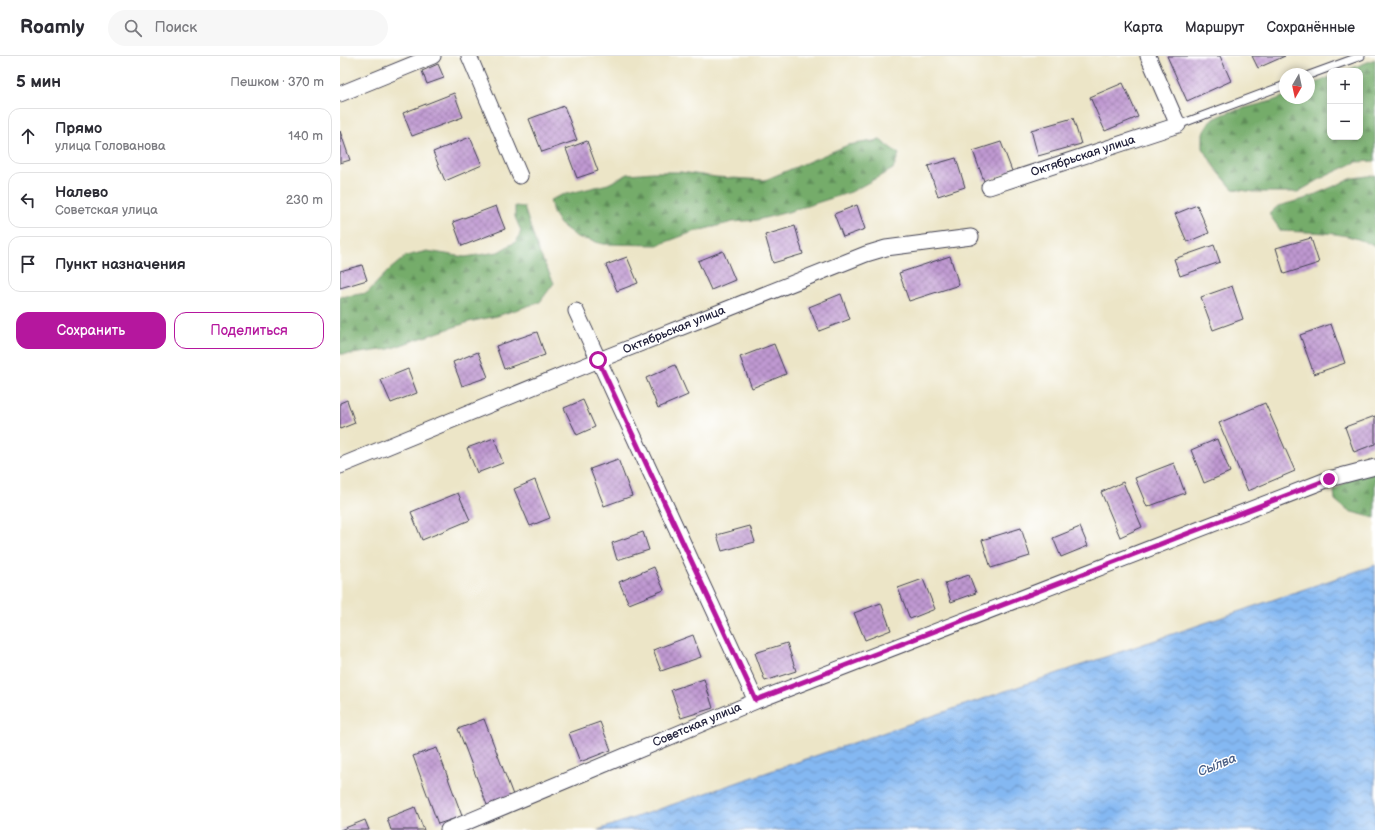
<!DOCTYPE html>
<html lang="ru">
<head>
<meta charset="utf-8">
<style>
	body { margin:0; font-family:"Balsamiq Sans",sans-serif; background:#f7f7f7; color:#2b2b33 }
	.controls { position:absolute; right:12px; top:12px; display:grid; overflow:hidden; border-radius:8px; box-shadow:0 2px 6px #0003 }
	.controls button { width:36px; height:36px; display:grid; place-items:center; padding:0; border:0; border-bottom:1px solid #e1e1e2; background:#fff; color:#2b2b33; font:20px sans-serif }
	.compass { position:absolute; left:939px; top:12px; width:36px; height:36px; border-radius:50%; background:#fff; box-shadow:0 2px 6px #0003; rotate:189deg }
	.stop { position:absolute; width:12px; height:12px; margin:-9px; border:3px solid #b5179e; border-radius:50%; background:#fff }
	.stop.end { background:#b5179e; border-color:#fff; box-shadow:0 1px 4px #0008 }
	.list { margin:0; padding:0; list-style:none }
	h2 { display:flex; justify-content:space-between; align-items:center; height:52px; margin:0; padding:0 16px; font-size:17px }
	h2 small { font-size:13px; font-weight:400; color:#7c7c81 }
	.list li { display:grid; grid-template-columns:26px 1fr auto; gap:12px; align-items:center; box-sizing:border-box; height:56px; margin:0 8px 8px; padding:0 8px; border:1px solid #e1e1e2; border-radius:12px }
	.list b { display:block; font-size:15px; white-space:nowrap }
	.list p { margin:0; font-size:13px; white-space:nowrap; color:#7c7c81 }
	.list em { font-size:13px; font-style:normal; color:#7c7c81 }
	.actions { display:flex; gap:8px; padding:12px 16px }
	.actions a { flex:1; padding:9px 0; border:1px solid #b5179e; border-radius:12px; text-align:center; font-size:14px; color:#b5179e }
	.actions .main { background:#b5179e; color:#fff }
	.icon { flex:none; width:22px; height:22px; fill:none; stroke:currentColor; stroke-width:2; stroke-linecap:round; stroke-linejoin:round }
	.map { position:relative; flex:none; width:1035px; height:774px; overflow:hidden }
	header { display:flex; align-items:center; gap:24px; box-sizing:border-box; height:56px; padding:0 20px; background:#fff; border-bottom:1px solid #e1e1e2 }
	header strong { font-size:19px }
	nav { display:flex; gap:22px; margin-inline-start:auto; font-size:14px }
	.search { width:280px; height:36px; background:#f7f7f7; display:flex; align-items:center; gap:10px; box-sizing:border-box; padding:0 14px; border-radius:22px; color:#7c7c81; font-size:15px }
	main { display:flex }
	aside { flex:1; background:#fff }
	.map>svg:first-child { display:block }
	.forest { fill:url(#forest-firs); stroke:#4b6753 }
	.water { fill:url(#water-waves); stroke:#536d96 }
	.building { fill:url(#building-cross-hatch) }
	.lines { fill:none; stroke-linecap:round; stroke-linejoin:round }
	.lane-casing { stroke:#403f50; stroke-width:9 }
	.street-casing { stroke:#403f50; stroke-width:17 }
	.lane { stroke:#fff; stroke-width:7 }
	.street { stroke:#fff; stroke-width:15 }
	.route { stroke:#b5179e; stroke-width:5 }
	.labels { text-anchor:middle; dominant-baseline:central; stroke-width:3; stroke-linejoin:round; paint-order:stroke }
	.street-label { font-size:12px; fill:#22223b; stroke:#fff }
	.water-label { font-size:13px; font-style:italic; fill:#495e84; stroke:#fff }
</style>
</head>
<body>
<header>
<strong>Roamly</strong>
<div class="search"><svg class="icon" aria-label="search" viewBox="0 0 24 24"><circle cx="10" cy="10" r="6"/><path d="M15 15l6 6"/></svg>Поиск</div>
<nav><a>Карта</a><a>Маршрут</a><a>Сохранённые</a></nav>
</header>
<main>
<aside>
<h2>5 мин<small>Пешком · 370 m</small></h2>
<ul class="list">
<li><svg class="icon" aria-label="ahead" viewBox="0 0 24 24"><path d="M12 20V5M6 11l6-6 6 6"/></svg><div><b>Прямо</b><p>улица Голованова</p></div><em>140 m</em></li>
<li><svg class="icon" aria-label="left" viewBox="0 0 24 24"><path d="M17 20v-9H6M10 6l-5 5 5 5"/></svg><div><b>Налево</b><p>Советская улица</p></div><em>230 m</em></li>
<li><svg class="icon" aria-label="arrive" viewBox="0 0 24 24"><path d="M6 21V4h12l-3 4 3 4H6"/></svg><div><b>Пункт назначения</b></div></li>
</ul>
<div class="actions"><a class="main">Сохранить</a><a>Поделиться</a></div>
</aside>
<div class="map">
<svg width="1035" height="774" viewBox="0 0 1035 774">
	<defs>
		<pattern id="forest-firs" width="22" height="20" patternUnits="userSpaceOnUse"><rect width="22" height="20" fill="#74ac6b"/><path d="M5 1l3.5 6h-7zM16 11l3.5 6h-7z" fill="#5f8c59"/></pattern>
		<pattern id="water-waves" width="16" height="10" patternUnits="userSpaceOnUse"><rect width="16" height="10" fill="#84b8f2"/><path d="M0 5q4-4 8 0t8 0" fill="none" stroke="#6c95c5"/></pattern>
		<pattern id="building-cross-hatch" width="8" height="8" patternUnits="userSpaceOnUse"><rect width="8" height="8" fill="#bf99d1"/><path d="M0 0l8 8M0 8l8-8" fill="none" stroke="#9b7cab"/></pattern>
	</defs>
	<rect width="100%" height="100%" fill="#fff"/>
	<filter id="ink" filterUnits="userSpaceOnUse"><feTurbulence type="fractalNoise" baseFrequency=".025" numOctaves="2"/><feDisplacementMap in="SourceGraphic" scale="8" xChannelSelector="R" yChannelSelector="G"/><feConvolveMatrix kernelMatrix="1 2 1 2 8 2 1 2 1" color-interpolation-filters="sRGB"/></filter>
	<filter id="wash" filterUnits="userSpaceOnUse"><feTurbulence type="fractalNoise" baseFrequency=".012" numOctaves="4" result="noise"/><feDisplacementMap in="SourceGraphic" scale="16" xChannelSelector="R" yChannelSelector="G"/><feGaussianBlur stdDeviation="0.9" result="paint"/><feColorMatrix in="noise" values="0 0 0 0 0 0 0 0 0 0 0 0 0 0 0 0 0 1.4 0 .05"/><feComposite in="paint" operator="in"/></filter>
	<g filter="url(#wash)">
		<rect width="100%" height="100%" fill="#ece5c7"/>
		<path class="forest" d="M 1035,3 L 1035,105 L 1016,106 L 982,122 L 958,136 L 914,136 L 893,133 L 875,112 L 863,92 L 863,77 L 871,64 L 889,56 L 932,45 L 945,40 L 945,42 L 969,42 L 969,30 L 990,21 L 990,81 L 1020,81 L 1020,15 L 1005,15 Z
			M 540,84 L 559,98 L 553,113 L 511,136 L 448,156 L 417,164 L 393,166 L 353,176 L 318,189 L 263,188 L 237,181 L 220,168 L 213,157 L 210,144 L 222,139 L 268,128 L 288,118 L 313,116 L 341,116 L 376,121 L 425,124 L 508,89 Z
			M 1035,119 L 1035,191 C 1008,174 972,177 941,175 L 929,158 L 938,150 L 964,143 L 1013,122 Z
			M 175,150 L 184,151 L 198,194 L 214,227 L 200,246 L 157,260 L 129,266 L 49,293 L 13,298 L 0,298 L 0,241 L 27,237 L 48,215 L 66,200 L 87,195 L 125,201 L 158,196 L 177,185 L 181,175 L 175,161 Z
			M 1035,416 L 1035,462 L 1008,455 L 995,444 L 994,435 L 1013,421 Z"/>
		<path class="water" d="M 1035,509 L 1035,774 L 258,774 Z"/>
		<g id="blocks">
			<path class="building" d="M 827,0 L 880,0 L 891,25 L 847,45 Z
				M 912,0 L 945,0 L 918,12 Z
				M 98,8 L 104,22 L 87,28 L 82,15 Z
				M 783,27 L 798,61 L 765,75 L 750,41 Z
				M 114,37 L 123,61 L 72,80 L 63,57 Z
				M 224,50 L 237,84 L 202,96 L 189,63 Z
				M 733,62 L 741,88 L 698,100 L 691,74 Z
				M 0,75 L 10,104 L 0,107 Z
				M 130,81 L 142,109 L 105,125 L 93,96 Z
				M 247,85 L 258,115 L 237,122 L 226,93 Z
				M 661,86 L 672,115 L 644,125 L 633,95 Z
				M 616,102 L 625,131 L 598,140 L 588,110 Z
				M 517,149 L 525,173 L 503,181 L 494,158 Z
				M 857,149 L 869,177 L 847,186 L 835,158 Z
				M 156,150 L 165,173 L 122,190 L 113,166 Z
				M 455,170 L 463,198 L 433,207 L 425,179 Z
				M 971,182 L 979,207 L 944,218 L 936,192 Z
				M 874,189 L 880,206 L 840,220 L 834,203 Z
				M 383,195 L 395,224 L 371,234 L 358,205 Z
				M 610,200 L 619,229 L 569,245 L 559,217 Z
				M 287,201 L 298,227 L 277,235 L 266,209 Z
				M 22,209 L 27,224 L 0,232 L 0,215 Z
				M 892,230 L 903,263 L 873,274 L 861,241 Z
				M 501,238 L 510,263 L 479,275 L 469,251 Z
				M 991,268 L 1005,307 L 974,318 L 960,279 Z
				M 197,276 L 205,299 L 164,313 L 156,290 Z
				M 434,288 L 446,318 L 412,332 L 400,301 Z
				M 138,296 L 148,321 L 122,330 L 113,306 Z
				M 335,309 L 348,339 L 318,352 L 306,322 Z
				M 68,313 L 77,337 L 51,347 L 41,324 Z
				M 7,344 L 15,367 L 0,373 L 0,347 Z
				M 243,344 L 255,371 L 237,379 L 224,352 Z
				M 925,347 L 955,415 L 908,435 L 879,367 Z
				M 1035,360 L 1035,388 L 1014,396 L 1005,371 Z
				M 154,382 L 163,407 L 137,417 L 127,392 Z
				M 877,383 L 890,416 L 864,427 L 851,394 Z
				M 278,403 L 292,440 L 264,450 L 250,413 Z
				M 834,407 L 845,437 L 807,451 L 795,422 Z
				M 195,424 L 210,462 L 190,470 L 174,433 Z
				M 783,426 L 802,471 L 780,481 L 761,436 Z
				M 118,437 L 130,464 L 82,484 L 71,456 Z
				M 410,470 L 415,486 L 382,495 L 377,479 Z
				M 740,471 L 748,490 L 721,501 L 713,482 Z
				M 681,472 L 690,500 L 651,512 L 642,484 Z
				M 303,476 L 309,494 L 277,504 L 272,487 Z
				M 314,511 L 324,534 L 289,548 L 279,526 Z
				M 629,519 L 636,537 L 611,546 L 605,527 Z
				M 583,523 L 595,553 L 570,563 L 558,532 Z
				M 541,547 L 551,574 L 525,584 L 514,557 Z
				M 353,579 L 361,601 L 321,615 L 313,594 Z
				M 447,587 L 456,615 L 425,625 L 415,597 Z
				M 364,623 L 373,652 L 341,662 L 331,634 Z
				M 144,663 L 173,739 L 147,749 L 118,673 Z
				M 260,666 L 271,694 L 240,706 L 229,677 Z
				M 97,692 L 122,760 L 98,768 L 73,700 Z
				M 75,751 L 84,774 L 51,774 L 47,762 Z
				M 25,764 L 29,774 L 0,774 Z"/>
		</g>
	</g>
	<g filter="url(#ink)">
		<use href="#blocks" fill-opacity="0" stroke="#403f50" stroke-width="1"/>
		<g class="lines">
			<g class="lane-casing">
				<path id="lane" d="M 969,19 L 1021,0
					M 838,69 L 945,29"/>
			</g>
			<g class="street-casing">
				<path id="street" d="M 129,0 L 180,120
					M 0,38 L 93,0
					M 649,131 L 838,69 L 808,0
					M 236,255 L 416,645
					M 0,410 L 259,304 L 526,198 L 546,192 L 631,181
					M 108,774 L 416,645 L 989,423 L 1035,411"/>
			</g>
			<use href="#lane" class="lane"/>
			<use href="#street" class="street"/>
		</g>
	</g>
	<g class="lines" filter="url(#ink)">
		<path class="route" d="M 258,304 L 416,644 L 989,423"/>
	</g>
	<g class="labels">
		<g class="street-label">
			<text transform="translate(743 100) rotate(-18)">Октябрьская улица</text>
			<text transform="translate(334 274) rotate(-22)">Октябрьская улица</text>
			<text transform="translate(357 669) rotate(-23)">Советская улица</text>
		</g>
		<g class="water-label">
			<text transform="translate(877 709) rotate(-22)">Сы́лва</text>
		</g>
	</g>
</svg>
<div class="controls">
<button>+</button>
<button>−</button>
</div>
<svg class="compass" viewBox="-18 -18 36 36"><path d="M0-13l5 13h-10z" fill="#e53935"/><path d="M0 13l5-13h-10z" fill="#7c7c81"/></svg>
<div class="stop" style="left:258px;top:304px"></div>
<div class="stop end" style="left:989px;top:423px"></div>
</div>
</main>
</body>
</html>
